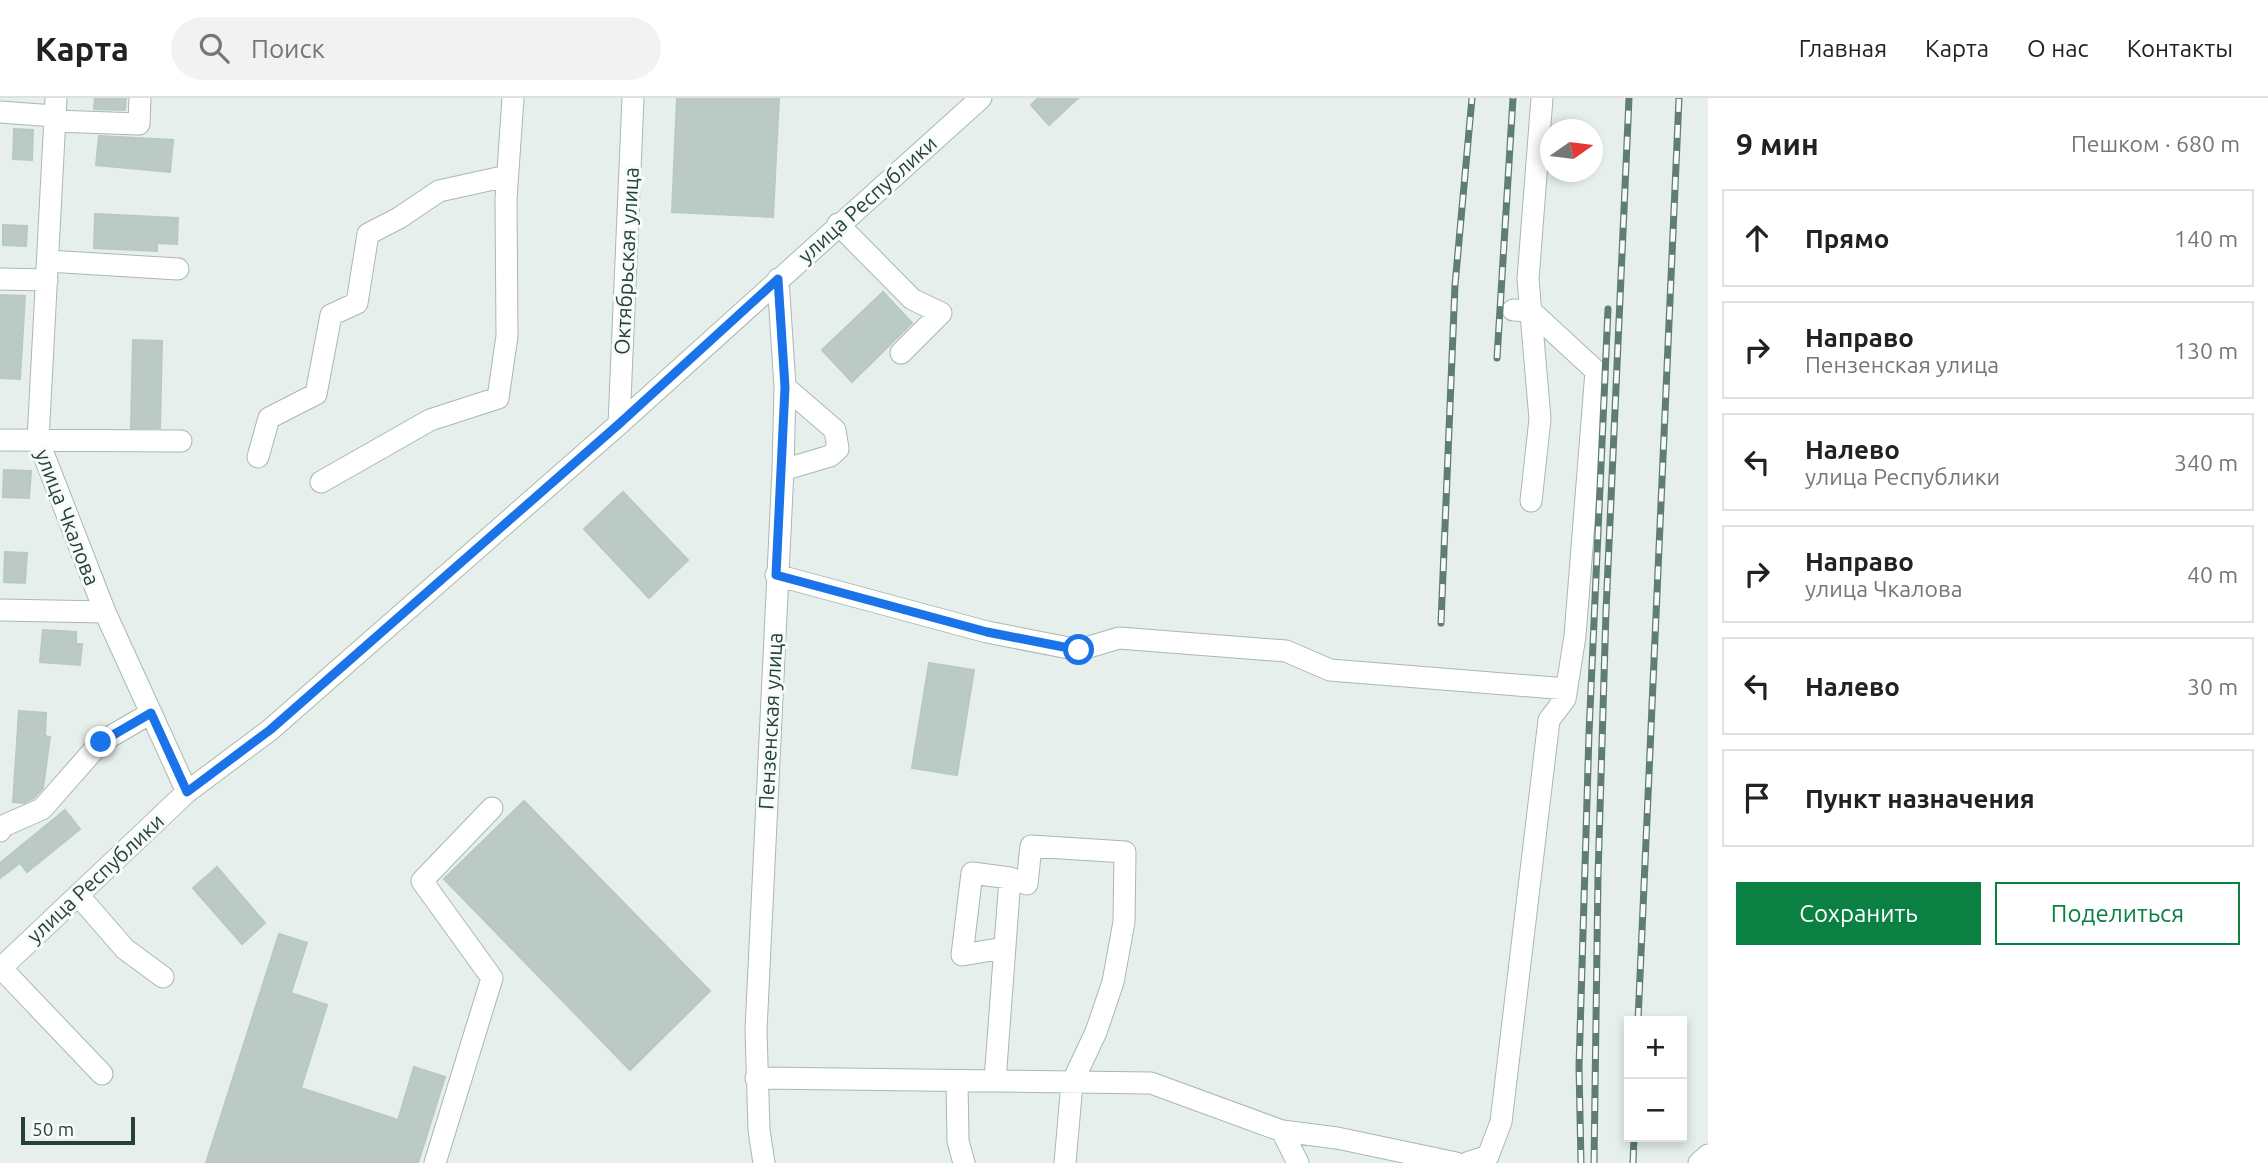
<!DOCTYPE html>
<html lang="ru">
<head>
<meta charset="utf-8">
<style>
	body { margin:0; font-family:Ubuntu,sans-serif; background:#f2f2f2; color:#222 }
	.controls { position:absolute; right:21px; bottom:21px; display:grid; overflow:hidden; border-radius:0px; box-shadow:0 4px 10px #0003 }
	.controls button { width:63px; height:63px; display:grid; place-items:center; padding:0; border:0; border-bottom:2px solid #e0e0e0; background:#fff; color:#222; font:35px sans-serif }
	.compass { position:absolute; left:1540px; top:21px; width:63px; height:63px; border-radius:50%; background:#fff; box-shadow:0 4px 10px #0003; rotate:76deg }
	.scale { position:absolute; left:21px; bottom:18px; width:114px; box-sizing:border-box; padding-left:7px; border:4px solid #24423a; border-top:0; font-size:19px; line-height:24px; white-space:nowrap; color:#24423a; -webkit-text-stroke:5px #f7fbf9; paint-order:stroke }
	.stop { position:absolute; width:21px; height:21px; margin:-16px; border:5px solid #1a73e8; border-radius:50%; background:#fff }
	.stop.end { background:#1a73e8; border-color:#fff; box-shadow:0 2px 7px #0008 }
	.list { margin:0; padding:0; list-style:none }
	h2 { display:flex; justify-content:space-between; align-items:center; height:91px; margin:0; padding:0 28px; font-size:30px }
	h2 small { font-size:23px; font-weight:400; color:#767676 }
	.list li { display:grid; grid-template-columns:46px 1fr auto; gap:21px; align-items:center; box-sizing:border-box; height:98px; margin:0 14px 14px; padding:0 14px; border:2px solid #e0e0e0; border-radius:0px }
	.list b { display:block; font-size:26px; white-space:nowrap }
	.list p { margin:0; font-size:23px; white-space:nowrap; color:#767676 }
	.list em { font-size:23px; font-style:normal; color:#767676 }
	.actions { display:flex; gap:14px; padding:21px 28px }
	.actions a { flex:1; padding:16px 0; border:2px solid #0b8043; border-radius:0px; text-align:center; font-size:24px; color:#0b8043 }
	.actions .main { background:#0b8043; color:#fff }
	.icon { flex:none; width:38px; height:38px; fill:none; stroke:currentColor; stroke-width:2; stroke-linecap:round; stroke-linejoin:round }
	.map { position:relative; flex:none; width:1708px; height:1065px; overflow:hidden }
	header { display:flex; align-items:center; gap:42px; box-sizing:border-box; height:98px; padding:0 35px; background:#fff; border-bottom:2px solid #e0e0e0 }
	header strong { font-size:33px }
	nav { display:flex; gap:38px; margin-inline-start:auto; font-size:24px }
	.search { width:490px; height:63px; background:#f2f2f2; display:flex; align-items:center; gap:18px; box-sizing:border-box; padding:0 24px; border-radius:38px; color:#767676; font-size:26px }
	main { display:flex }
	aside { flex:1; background:#fff }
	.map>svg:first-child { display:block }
	.building { fill:#bbcac4; stroke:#b8c9c2; stroke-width:2 }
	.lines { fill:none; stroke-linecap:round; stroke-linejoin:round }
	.minor-casing { stroke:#a8b8b2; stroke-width:23 }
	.minor { stroke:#fff; stroke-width:21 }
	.rail-casing { stroke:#5f7d75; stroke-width:7 }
	.rail { stroke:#f7fbf9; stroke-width:4.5; stroke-dasharray:13; stroke-linecap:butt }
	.route { stroke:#1a73e8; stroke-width:9 }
	.labels { text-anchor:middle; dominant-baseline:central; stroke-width:6; stroke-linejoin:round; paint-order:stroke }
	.street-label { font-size:21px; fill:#24423a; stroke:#f7fbf9 }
</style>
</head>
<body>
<header>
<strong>Карта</strong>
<div class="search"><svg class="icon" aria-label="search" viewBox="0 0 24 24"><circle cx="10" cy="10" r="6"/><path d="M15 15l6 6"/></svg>Поиск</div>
<nav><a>Главная</a><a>Карта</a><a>О нас</a><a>Контакты</a></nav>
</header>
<main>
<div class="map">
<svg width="1708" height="1065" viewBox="0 0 1708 1065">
	<rect width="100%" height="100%" fill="#e6efeb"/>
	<path class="building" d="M 95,0 L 126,0 L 125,12 L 94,11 Z
		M 677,0 L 779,0 L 773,119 L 672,114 Z
		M 1038,0 L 1078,0 L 1049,27 L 1031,7 Z
		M 14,31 L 33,32 L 32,62 L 13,61 Z
		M 99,38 L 173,42 L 170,74 L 96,67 Z
		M 95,116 L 178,120 L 177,146 L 157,145 L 157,153 L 94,150 Z
		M 3,127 L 27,128 L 26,148 L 3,147 Z
		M 883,194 L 912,225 L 852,284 L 822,252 Z
		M 0,197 L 25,198 L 20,281 L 0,280 Z
		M 133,242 L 162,243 L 160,330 L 131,330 Z
		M 4,372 L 31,373 L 29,400 L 3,399 Z
		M 623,394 L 688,462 L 649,500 L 584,431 Z
		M 5,454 L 27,455 L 25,485 L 4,484 Z
		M 43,532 L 76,534 L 76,546 L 82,546 L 80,567 L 40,564 Z
		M 929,565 L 974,572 L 957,677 L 912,670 Z
		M 19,613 L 46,615 L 45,638 L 50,639 L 43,690 L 34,700 L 24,705 L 13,704 Z
		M 524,703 L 710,893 L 630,972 L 444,781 Z
		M 65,712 L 80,731 L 27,774 L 20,765 L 0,780 L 0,765 Z
		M 217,769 L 265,825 L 242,846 L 193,790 Z
		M 279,836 L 307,845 L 291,895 L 327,907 L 301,990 L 398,1022 L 414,969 L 445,979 L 418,1065 L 206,1065 Z"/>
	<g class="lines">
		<g class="minor-casing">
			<path id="minor" d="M 56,0 L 38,342 L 105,514 L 187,694
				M 0,14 L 54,18
				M 54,23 L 139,26 L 140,0
				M 838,126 L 912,201 L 941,215 L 901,255
				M 48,163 L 178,171
				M 0,181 L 47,182
				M 619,326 L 633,0
				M 0,342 L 181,343
				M 258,359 L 269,320 L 316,296 L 331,217 L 357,205 L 368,136 L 399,120 L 439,93 L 507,78
				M 783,372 L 830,358 L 838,351 L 835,332 L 785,289
				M 321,384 L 430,322 L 498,300 L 507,238 L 506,101 L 513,0
				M 1531,403 L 1540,321 L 1528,181 L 1542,0
				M 776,477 L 987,534 L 1079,552 L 1119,540 L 1286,553 L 1330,572 L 1567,591
				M 0,512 L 105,514
				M 0,733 L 3,728 L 42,711 L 101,644 L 151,615
				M 1010,780 L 1027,786 L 1031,748 L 1125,754 L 1124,824 L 1113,884 L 1096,934 L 1072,985 L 1065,1065
				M 78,797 L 125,851 L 163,879
				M 1,870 L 102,976
				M 0,871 L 187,694 L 270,632 L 619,326 L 981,0
				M 756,980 L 1151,985 L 1282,1033 L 1337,1040 L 1456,1065
				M 957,983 L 958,1043 L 964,1065
				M 995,983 L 1010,780 L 972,775 L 962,857 L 1004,850
				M 1282,1033 L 1298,1065
				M 435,1065 L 492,880 L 422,783 L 492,710
				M 764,1065 L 759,1032 L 756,932 L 783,372 L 785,289 L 778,181
				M 1467,1065 L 1488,1058 L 1501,1024 L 1549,622 L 1565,601 L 1575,538 L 1596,273 L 1531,213 L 1513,212
				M 1699,1065 L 1708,1057"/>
		</g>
		<use href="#minor" class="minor"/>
		<g class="rail-casing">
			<path id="rail" d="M 1497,260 L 1513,0
				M 1441,525 L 1455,187 L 1472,0
				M 1638,923 L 1679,0
				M 1581,1065 L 1579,969 L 1589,635 L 1608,211
				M 1594,1065 L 1598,778 L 1606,513 L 1629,0
				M 1633,1065 L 1634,1039"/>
		</g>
		<use href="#rail" class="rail"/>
	</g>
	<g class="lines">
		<path class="route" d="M 101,644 L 151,615 L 187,694 L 270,632 L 619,326 L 778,181 L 785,289 L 776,477 L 987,534 L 1079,552"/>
	</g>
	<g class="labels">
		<g class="street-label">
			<text transform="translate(867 101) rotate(-42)">улица Республики</text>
			<text transform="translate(626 163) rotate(-87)">Октябрьская улица</text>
			<text transform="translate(68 419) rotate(69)">улица Чкалова</text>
			<text transform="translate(770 623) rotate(-87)">Пензенская улица</text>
			<text transform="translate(95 780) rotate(-43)">улица Республики</text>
		</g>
	</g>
</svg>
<div class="controls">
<button>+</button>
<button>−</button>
</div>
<svg class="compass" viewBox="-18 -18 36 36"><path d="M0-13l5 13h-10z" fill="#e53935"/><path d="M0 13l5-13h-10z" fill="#767676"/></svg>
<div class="scale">50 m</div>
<div class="stop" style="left:1079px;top:552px"></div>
<div class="stop end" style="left:101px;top:644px"></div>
</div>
<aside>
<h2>9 мин<small>Пешком · 680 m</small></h2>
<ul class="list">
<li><svg class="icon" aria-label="ahead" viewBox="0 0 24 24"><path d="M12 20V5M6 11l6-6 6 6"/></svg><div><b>Прямо</b></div><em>140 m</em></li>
<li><svg class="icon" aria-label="right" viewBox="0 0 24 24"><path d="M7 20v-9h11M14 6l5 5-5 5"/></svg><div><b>Направо</b><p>Пензенская улица</p></div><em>130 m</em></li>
<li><svg class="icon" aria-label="left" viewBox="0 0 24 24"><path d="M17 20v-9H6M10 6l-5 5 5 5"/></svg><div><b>Налево</b><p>улица Республики</p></div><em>340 m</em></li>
<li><svg class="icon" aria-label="right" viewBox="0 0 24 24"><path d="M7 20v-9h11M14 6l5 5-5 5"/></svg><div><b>Направо</b><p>улица Чкалова</p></div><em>40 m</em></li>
<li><svg class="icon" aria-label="left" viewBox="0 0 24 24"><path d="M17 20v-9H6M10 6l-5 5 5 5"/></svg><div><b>Налево</b></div><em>30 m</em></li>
<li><svg class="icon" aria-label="arrive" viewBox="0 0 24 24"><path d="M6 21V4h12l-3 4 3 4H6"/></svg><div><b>Пункт назначения</b></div></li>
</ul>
<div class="actions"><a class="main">Сохранить</a><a>Поделиться</a></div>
</aside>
</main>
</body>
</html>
